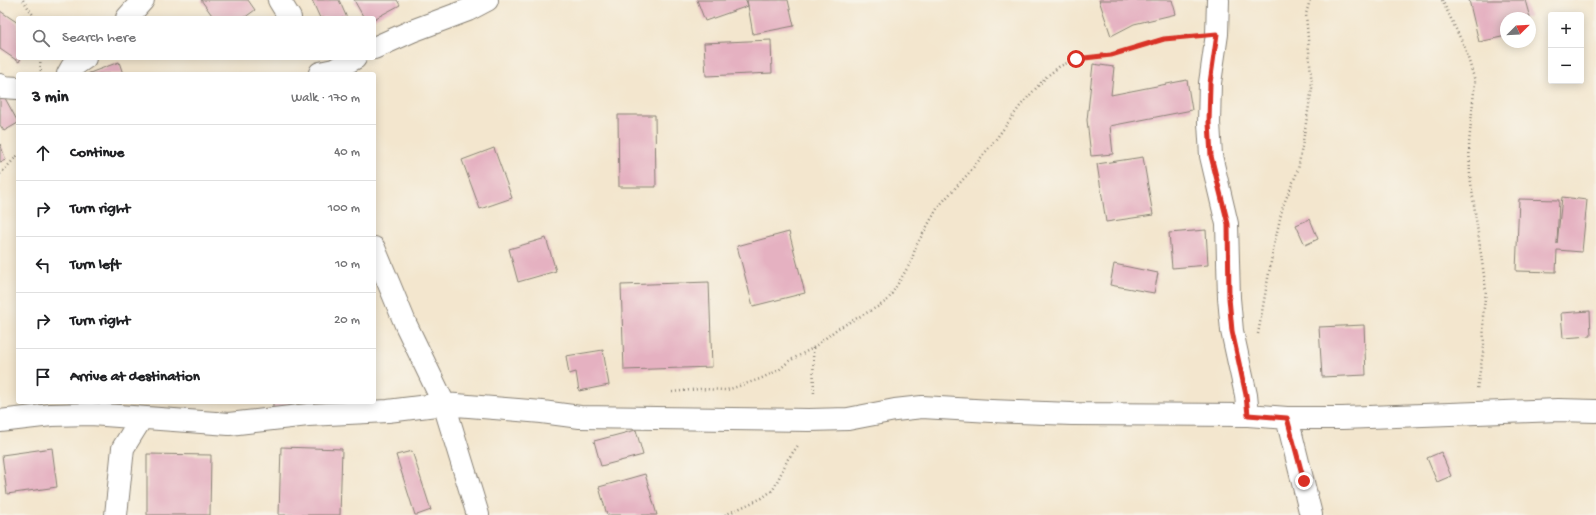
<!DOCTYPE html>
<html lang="en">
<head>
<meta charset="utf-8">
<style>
	body { margin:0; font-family:"Gochi Hand",sans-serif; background:#f6f6f6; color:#202124 }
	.controls { position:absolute; right:12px; top:12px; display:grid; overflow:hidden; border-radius:4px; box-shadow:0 2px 10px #0003 }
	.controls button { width:36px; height:36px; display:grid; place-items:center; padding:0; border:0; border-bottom:1px solid #e0e0e0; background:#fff; color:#202124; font:20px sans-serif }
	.compass { position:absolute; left:1500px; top:12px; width:36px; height:36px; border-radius:50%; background:#fff; box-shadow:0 2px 10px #0003; rotate:66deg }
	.stop { position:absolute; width:12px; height:12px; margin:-9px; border:3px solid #d93025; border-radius:50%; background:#fff }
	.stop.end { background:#d93025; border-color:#fff; box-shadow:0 1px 4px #0008 }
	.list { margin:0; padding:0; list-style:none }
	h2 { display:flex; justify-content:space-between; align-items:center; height:52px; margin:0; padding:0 16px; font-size:17px }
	h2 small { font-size:13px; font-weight:400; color:#757577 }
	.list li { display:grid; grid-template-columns:26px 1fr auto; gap:12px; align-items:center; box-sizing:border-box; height:56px; padding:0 16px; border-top:1px solid #e0e0e0 }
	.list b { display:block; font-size:15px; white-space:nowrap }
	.list em { font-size:13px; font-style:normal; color:#757577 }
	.icon { flex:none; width:22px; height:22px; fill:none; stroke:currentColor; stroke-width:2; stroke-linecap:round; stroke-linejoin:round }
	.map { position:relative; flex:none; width:1596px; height:515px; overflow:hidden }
	.search { position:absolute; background:#fff; box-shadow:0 2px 10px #0003; left:16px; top:16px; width:360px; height:44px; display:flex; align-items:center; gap:10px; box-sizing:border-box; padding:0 14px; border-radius:4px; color:#757577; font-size:15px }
	.panel { position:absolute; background:#fff; box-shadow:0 2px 10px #0003; left:16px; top:72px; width:360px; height:332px; border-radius:4px }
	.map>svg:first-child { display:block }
	.building { fill:#e5b1c1 }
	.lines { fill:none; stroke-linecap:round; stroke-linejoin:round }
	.minor-casing { stroke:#888175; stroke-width:24 }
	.path { stroke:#888175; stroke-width:2.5; stroke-dasharray:1 3; stroke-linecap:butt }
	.minor { stroke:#fff; stroke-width:22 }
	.route { stroke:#d93025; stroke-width:5 }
</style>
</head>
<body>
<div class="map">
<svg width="1596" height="515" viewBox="0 0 1596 515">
	<rect width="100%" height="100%" fill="#f7f3e8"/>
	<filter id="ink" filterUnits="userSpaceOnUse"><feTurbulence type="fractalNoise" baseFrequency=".025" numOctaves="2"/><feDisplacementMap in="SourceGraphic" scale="8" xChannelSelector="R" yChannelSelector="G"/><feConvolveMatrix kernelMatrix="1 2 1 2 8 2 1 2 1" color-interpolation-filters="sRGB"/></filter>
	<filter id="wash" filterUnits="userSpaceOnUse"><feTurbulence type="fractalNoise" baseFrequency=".012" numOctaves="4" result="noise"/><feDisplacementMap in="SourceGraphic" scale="16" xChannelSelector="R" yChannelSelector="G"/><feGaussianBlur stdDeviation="0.9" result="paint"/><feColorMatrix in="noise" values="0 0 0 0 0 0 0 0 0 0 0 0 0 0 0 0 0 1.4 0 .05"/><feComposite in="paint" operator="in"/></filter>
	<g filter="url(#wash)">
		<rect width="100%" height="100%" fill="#f3e6ce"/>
		<g id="blocks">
			<path class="building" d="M 201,0 L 248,0 L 255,10 L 244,18 L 214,18 Z
				M 312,0 L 339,0 L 347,18 L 320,18 Z
				M 354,0 L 397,0 L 400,5 L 374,19 L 364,18 Z
				M 697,0 L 746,0 L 748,6 L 705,21 Z
				M 747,0 L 788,0 L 794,26 L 753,34 Z
				M 1099,0 L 1172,0 L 1176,14 L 1134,24 L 1111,36 Z
				M 1469,0 L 1525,0 L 1530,18 L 1506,18 L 1506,36 L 1479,42 Z
				M 0,11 L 18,23 L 18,58 L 21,58 L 19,62 L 0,49 Z
				M 771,40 L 772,73 L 706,76 L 704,43 Z
				M 119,62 L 123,74 L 87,74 Z
				M 1093,64 L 1114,67 L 1111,95 L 1187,80 L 1192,110 L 1110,126 L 1113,154 L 1091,156 L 1087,120 Z
				M 0,89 L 18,122 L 18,123 L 4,131 L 0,125 Z
				M 618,115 L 655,115 L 656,187 L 619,187 Z
				M 0,144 L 6,160 L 0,162 Z
				M 494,148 L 512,198 L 480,209 L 462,160 Z
				M 1143,157 L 1153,215 L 1106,222 L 1097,164 Z
				M 1562,197 L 1587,200 L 1582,252 L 1557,250 L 1556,272 L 1516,271 L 1519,199 L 1559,200 L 1557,244 Z
				M 1310,219 L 1318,239 L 1305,245 L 1296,225 Z
				M 1206,230 L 1208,265 L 1172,268 L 1169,233 Z
				M 789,232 L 805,293 L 753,306 L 737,246 Z
				M 546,238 L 556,271 L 518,282 L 509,249 Z
				M 1114,264 L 1158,273 L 1154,293 L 1110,285 Z
				M 709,282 L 712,367 L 624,370 L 621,285 Z
				M 1590,311 L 1591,336 L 1563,338 L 1561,313 Z
				M 1364,325 L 1366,375 L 1322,377 L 1319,327 Z
				M 603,350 L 609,385 L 579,391 L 576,372 L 569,374 L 566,356 Z
				M 273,402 L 291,402 L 292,412 L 273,414 Z
				M 636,430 L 643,455 L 601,466 L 594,441 Z
				M 281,447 L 342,449 L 340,515 L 279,515 Z
				M 52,448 L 57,487 L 7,494 L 2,455 Z
				M 412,451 L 431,510 L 417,515 L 415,515 L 396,455 Z
				M 1441,452 L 1451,476 L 1437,482 L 1427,458 Z
				M 147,454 L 211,455 L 210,515 L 147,515 Z
				M 645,474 L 657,515 L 607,515 L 599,487 Z"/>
		</g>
	</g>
	<g filter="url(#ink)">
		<use href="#blocks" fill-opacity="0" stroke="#888175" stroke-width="1"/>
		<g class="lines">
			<g class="minor-casing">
				<path id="minor" d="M 279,0 L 290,18
					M 1218,0 L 1217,34 L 1210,83 L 1209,123 L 1211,156 L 1227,224 L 1229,298 L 1232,331 L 1246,395 L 1248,415
					M 127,18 L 143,0
					M 374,48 L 412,31 L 468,10 L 487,0
					M 320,73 L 334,70 L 355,58
					M 68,74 L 72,67 L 85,58
					M 0,85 L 2,87 L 18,88
					M 374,248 L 406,325 L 444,404 L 478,515
					M 1287,418 L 1311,515
					M 0,421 L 51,415 L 91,414 L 229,424 L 308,415 L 388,411 L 444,404 L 542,412 L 580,417 L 809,420 L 848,419 L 895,410 L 922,407 L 991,411 L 1072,414 L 1248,415 L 1287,418 L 1342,418 L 1558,410 L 1596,411
					M 116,515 L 123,448 L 141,419"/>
			</g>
			<path class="path" d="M 23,0 L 35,18
				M 1442,0 L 1465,48 L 1475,81 L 1469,143 L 1470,176 L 1486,290 L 1483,316 L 1484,347 L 1477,389
				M 40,58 L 41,74
				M 0,174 L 18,155
				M 1258,334 L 1274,245 L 1283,206 L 1298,170 L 1312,88 L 1306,14 L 1310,0
				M 813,348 L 814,396
				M 672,392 L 700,389 L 727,390 L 760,379 L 779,370 L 789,361 L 813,348 L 837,329 L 879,306 L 888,300 L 911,262 L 916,246 L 938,207 L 968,174 L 996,139 L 1021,105 L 1046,77 L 1060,66 L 1077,59 L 1111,55 L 1164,39 L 1193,35
				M 725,515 L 762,498 L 773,490 L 788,459 L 799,444"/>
			<use href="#minor" class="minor"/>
		</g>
	</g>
	<g class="lines" filter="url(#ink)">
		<path class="route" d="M 1076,59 L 1111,55 L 1164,39 L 1217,34 L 1210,83 L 1209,123 L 1211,156 L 1228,224 L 1229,298 L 1232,331 L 1246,395 L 1248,415 L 1287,418 L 1304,481"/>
	</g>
</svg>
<div class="controls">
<button>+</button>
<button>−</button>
</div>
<svg class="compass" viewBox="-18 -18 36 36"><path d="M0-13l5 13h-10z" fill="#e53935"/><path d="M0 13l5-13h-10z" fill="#757577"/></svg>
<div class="stop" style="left:1076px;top:59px"></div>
<div class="stop end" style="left:1304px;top:481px"></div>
<div class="search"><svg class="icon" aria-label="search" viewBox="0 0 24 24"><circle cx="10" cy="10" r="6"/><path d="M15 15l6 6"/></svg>Search here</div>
<section class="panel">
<h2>3 min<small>Walk · 170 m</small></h2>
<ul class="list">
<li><svg class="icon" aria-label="ahead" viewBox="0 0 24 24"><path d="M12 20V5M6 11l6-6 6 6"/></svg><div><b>Continue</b></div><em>40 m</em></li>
<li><svg class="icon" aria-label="right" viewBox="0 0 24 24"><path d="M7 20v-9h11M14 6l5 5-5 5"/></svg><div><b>Turn right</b></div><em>100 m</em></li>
<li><svg class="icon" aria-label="left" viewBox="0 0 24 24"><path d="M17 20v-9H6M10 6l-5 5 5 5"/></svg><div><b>Turn left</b></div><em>10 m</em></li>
<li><svg class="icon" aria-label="right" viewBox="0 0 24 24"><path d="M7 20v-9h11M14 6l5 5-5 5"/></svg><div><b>Turn right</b></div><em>20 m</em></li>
<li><svg class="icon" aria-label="arrive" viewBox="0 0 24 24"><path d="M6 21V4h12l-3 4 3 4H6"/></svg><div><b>Arrive at destination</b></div></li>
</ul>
</section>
</div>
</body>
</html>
